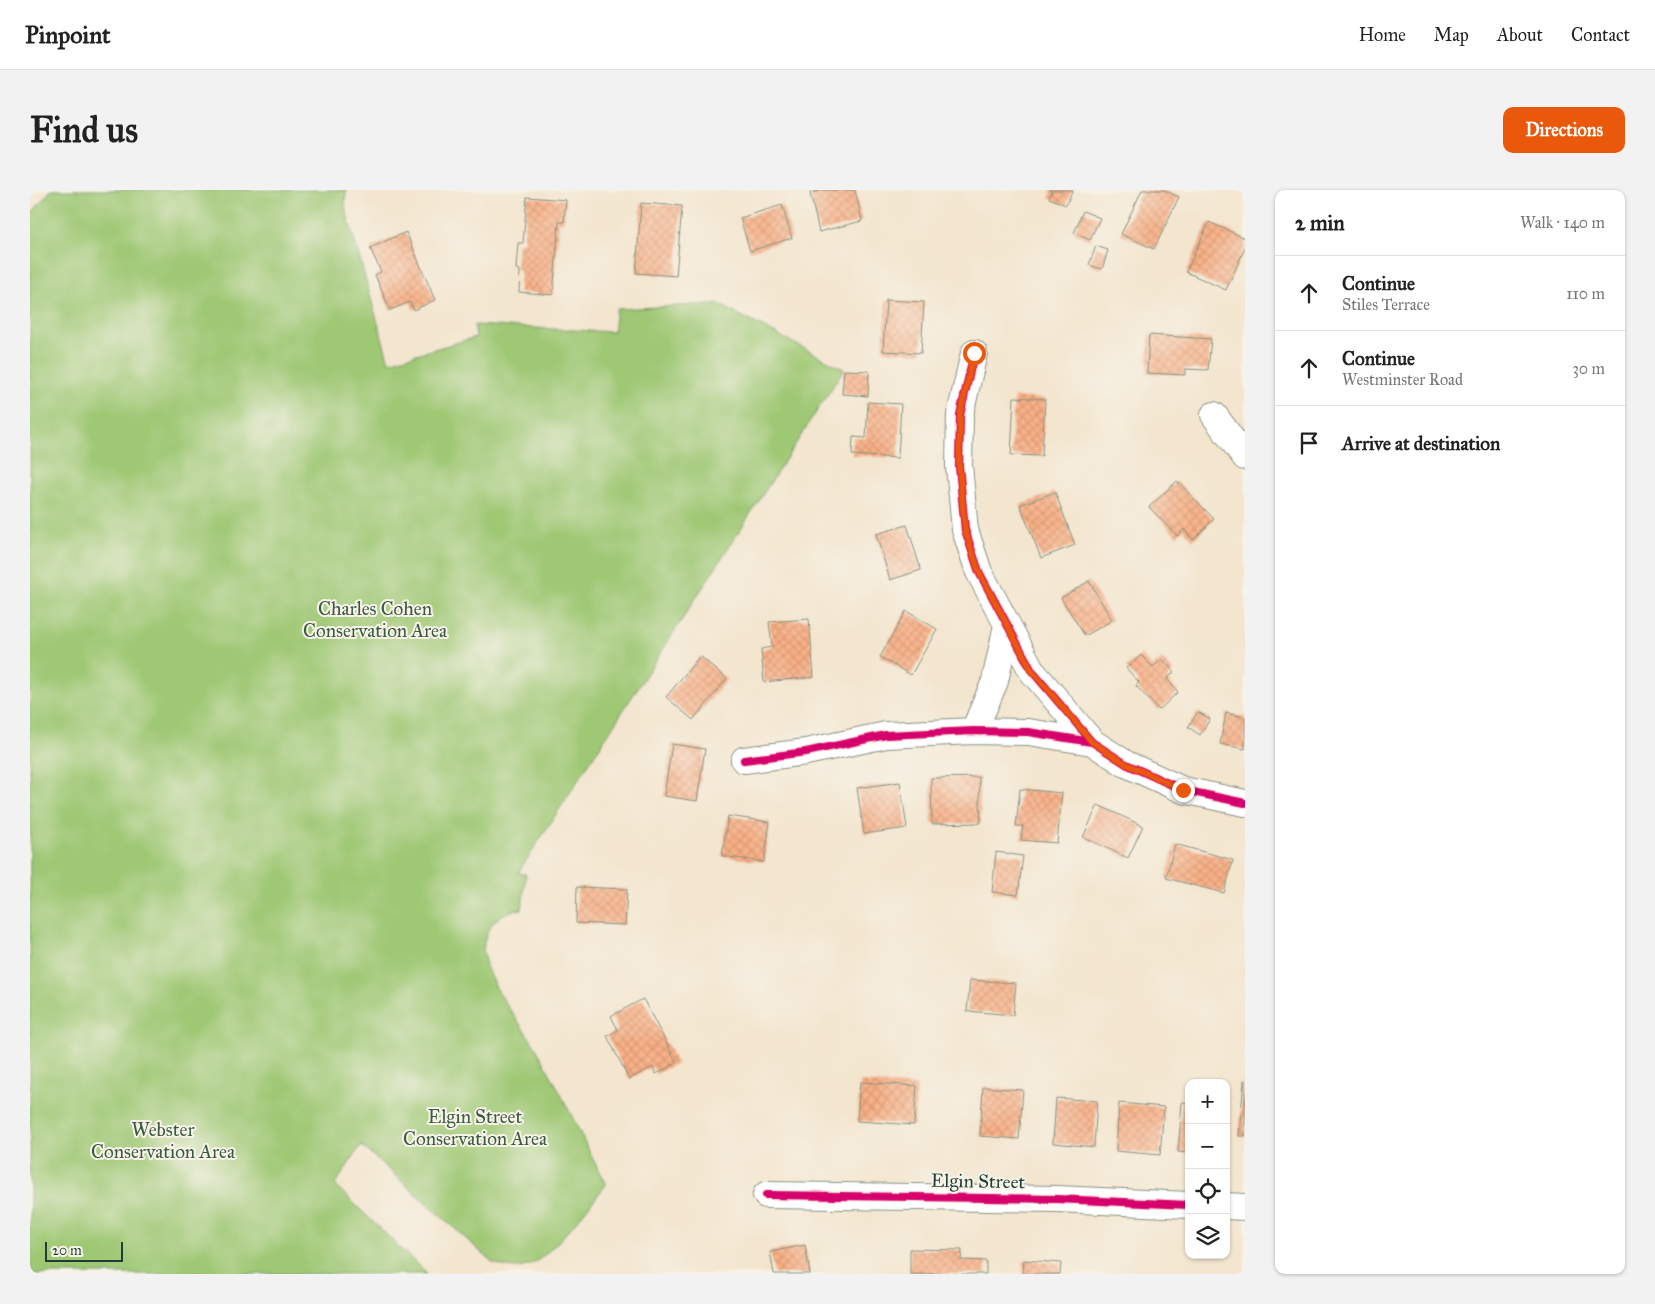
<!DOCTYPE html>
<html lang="en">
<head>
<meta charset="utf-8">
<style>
	body { margin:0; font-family:"IM FELL Great Primer",serif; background:#f2f2f2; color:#222 }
	.controls { position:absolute; right:15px; bottom:15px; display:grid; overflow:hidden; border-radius:10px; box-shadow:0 1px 4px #0004 }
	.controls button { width:45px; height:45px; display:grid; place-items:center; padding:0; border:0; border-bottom:1px solid #e0e0e0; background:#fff; color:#222; font:25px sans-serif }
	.scale { position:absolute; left:15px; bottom:12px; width:78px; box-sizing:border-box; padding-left:5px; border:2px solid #1f3d34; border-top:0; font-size:14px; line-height:18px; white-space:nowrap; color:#1f3d34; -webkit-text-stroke:4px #f7f3e8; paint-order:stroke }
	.stop { position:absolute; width:15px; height:15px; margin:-11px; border:4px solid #ea580c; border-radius:50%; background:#fff }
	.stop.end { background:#ea580c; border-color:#fff; box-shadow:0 1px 5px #0008 }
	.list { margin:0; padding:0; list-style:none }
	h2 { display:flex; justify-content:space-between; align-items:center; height:65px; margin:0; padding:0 20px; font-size:21px }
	h2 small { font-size:16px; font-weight:400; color:#767676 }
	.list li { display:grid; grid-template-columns:32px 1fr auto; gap:15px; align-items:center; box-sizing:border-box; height:75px; padding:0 20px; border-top:1px solid #e0e0e0 }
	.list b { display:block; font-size:19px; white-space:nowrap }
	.list p { margin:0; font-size:16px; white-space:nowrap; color:#767676 }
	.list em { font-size:16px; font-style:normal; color:#767676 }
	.icon { flex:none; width:28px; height:28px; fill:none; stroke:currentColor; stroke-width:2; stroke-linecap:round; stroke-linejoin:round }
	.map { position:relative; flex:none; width:1215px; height:1084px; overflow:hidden; border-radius:10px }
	header { display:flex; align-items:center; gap:30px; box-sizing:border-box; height:70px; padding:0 25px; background:#fff; border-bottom:1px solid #e0e0e0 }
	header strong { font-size:24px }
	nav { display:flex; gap:28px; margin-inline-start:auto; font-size:18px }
	.intro { display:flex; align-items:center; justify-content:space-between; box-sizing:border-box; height:120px; padding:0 30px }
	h1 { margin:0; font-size:35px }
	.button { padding:12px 22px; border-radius:10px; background:#ea580c; color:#fff; font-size:18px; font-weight:700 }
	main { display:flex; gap:30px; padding:0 30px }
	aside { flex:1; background:#fff; border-radius:10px; box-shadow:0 1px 4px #0004 }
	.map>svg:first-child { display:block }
	.green { fill:#9fc874; stroke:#5f8254 }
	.building { fill:url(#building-cross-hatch) }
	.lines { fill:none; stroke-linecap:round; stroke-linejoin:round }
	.minor-casing { stroke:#899181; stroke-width:28 }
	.minor { stroke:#fff; stroke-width:26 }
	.cycleway-casing { stroke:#f7f3e8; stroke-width:11 }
	.cycleway { stroke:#d6006c; stroke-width:8 }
	.route { stroke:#ea580c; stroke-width:6 }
	.labels { text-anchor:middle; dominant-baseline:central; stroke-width:4; stroke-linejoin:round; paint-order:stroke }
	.park-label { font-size:19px; fill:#395941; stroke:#f7f3e8 }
	.street-label { font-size:19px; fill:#1f3d34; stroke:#f7f3e8 }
</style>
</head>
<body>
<header>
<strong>Pinpoint</strong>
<nav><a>Home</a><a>Map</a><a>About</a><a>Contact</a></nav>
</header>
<div class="intro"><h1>Find us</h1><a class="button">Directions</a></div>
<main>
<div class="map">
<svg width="1215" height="1084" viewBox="0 0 1215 1084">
	<defs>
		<pattern id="building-cross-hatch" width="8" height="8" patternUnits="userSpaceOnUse" patternTransform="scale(1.25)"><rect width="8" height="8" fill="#f9b086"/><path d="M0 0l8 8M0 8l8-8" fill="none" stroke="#d59874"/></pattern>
	</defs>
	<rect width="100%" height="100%" fill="#f7f3e8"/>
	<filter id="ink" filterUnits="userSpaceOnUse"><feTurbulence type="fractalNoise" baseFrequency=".02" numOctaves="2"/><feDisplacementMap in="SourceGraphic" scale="10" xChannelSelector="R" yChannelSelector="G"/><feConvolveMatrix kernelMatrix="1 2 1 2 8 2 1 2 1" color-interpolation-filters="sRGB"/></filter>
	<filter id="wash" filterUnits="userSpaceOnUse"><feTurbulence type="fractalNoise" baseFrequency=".0096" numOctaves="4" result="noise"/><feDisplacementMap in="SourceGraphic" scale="20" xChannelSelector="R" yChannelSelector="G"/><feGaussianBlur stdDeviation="1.12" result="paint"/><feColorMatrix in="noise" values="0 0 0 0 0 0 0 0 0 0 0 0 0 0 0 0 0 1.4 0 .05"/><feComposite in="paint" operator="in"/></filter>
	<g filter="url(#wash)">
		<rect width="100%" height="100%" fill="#f3e5ce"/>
		<path class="green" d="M 21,0 L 316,0 L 315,17 L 359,172 L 446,147 L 444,135 L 583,142 L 586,119 L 688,114 L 814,179 L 488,683 L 496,684 L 492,719 C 468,720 450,742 454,766 C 458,797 495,837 510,865 C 534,908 554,952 576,995 C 560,1014 521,1066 500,1075 C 487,1080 475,1078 462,1072 L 331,955 L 305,995 L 397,1084 L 0,1084 L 0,25 Z"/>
		<g id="blocks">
			<path class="building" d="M 794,0 L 825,0 L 832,31 L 789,42 L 780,3 Z
				M 1019,0 L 1043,0 L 1036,15 L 1019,8 L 1022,2 Z
				M 1112,0 L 1134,0 L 1149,7 L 1124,59 L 1091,44 Z
				M 497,7 L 536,10 L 534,32 L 529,32 L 523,105 L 489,102 L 490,80 L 486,79 L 488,53 L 493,53 Z
				M 611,13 L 652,16 L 646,86 L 606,83 Z
				M 752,15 L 762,48 L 720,61 L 710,28 Z
				M 1053,21 L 1070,28 L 1060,50 L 1044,43 Z
				M 1179,32 L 1215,48 L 1215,58 L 1196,100 L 1156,82 Z
				M 376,42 L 405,110 L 384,120 L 380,112 L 360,120 L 345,85 L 351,82 L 340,58 Z
				M 1066,56 L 1078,60 L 1072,79 L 1059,75 Z
				M 856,110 L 894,112 L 891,163 L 853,161 Z
				M 1119,145 L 1181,149 L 1178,180 L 1155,179 L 1155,185 L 1117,183 Z
				M 814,180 L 839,181 L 838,206 L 812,204 Z
				M 984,207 L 1015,209 L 1012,266 L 981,265 Z
				M 838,212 L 871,214 L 868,268 L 822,265 L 823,247 L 836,248 Z
				M 1147,291 L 1184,329 L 1163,350 L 1154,339 L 1147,346 L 1119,317 Z
				M 1025,302 L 1045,355 L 1011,368 L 990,315 Z
				M 877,335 L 891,380 L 860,390 L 846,344 Z
				M 1059,391 L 1082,430 L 1055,446 L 1031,408 Z
				M 876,421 L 907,439 L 881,485 L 850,467 Z
				M 779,429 L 784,487 L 734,492 L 731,459 L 742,457 L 739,432 Z
				M 1111,465 L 1123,477 L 1132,469 L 1144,482 L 1137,489 L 1148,502 L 1129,520 L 1106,496 L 1109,492 L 1096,478 Z
				M 670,466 L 697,489 L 663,530 L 636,507 Z
				M 1168,522 L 1180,529 L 1170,545 L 1158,537 Z
				M 1196,523 L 1215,527 L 1215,559 L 1190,554 Z
				M 642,554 L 675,559 L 667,611 L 634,606 Z
				M 949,587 L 951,633 L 902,634 L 901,588 Z
				M 870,592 L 877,638 L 834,644 L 827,598 Z
				M 990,599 L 1032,603 L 1027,653 L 991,650 L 993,636 L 986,636 Z
				M 1068,615 L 1113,636 L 1098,668 L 1053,647 Z
				M 698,626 L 740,632 L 734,672 L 692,666 Z
				M 1145,654 L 1203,670 L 1194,703 L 1136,688 Z
				M 966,662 L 993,666 L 988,705 L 962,702 Z
				M 547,697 L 597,699 L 595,735 L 546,733 Z
				M 940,790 L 986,793 L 983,825 L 937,821 Z
				M 613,809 L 647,873 L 626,884 L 623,877 L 599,889 L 577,846 L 588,840 L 581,826 Z
				M 1214,890 L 1215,890 L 1215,946 L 1209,946 Z
				M 830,892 L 887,896 L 884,935 L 827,931 Z
				M 953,897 L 993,900 L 989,949 L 950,946 Z
				M 1026,908 L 1067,911 L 1064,957 L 1023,953 Z
				M 1152,912 L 1159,913 L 1159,963 L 1148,962 Z
				M 1089,913 L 1134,917 L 1130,965 L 1086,961 Z
				M 775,1055 L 780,1084 L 744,1084 L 740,1062 Z
				M 880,1059 L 932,1060 L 931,1070 L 956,1071 L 956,1084 L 880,1084 Z
				M 994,1070 L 1031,1073 L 1030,1084 L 993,1084 Z"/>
		</g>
	</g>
	<g filter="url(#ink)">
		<use href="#blocks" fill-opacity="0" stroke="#899181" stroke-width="1"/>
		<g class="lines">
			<g class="minor-casing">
				<path id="minor" d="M 944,163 L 930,225 L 929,276 L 935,340 L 949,382 L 1002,481 L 1062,552
					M 1184,225 L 1215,267
					M 944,541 L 965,491 L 977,435
					M 714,570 L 776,562 L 856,545 L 944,541 L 998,542 L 1062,552 L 1096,574 L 1153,600 L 1215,613
					M 736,1005 L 1027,1009 L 1159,1015
					M 1196,1016 L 1215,1017"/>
			</g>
			<use href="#minor" class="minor"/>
			<g class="cycleway-casing">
				<path id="cycleway" d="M 944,163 L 930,225 L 929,276 L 935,340 L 949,382 L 1002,481 L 1062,552
					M 714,570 L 776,562 L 856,545 L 944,541 L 998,542 L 1062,552 L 1096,574 L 1153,600 L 1215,613
					M 736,1005 L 1027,1009 L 1159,1015"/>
			</g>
			<use href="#cycleway" class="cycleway"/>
		</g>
	</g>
	<g class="lines" filter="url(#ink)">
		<path class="route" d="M 944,163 L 930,225 L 929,276 L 935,340 L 949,382 L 1002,481 L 1062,552 L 1096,574 L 1153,600"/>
	</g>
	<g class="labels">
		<g class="park-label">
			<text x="345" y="418">Charles Cohen<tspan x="345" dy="22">Conservation Area</tspan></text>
			<text x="445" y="926">Elgin Street<tspan x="445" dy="22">Conservation Area</tspan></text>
			<text x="133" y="939">Webster<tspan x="133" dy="22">Conservation Area</tspan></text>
		</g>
		<g class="street-label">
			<text transform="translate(948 991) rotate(1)">Elgin Street</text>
		</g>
	</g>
</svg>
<div class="controls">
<button>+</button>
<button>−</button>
<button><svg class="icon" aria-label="locate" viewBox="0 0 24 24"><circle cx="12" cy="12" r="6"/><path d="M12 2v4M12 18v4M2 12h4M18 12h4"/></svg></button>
<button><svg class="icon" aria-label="layers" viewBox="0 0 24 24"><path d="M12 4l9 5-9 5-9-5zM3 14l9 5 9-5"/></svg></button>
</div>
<div class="scale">20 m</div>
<div class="stop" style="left:944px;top:163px"></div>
<div class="stop end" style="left:1153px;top:600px"></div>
</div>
<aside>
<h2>2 min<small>Walk · 140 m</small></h2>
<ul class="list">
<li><svg class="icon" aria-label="ahead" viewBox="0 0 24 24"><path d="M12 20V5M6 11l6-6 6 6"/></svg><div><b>Continue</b><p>Stiles Terrace</p></div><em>110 m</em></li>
<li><svg class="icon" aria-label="ahead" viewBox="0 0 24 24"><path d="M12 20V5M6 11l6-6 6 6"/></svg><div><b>Continue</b><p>Westminster Road</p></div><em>30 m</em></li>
<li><svg class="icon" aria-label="arrive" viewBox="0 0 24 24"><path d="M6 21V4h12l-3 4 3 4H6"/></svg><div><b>Arrive at destination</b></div></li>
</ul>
</aside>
</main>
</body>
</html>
